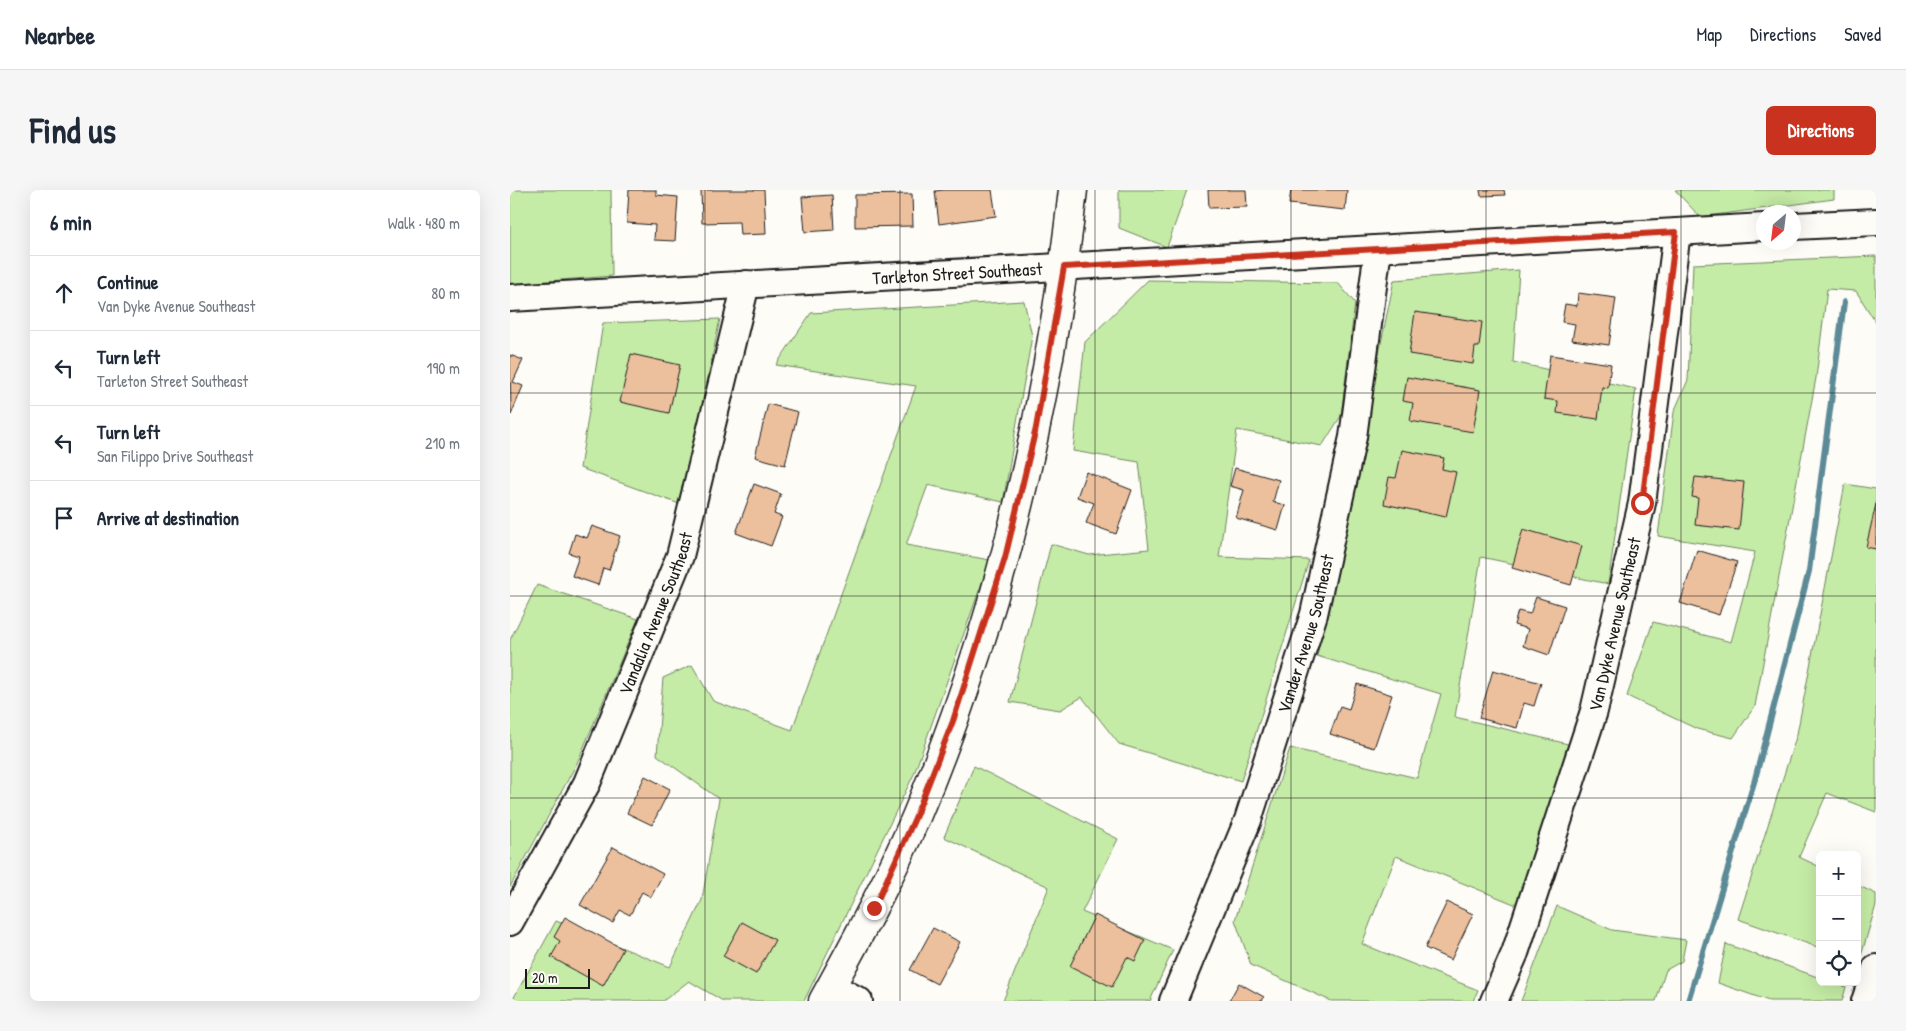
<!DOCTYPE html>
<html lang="en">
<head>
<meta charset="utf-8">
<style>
	body { margin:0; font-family:"Patrick Hand",sans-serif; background:#f6f6f7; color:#1f2937 }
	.controls { position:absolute; right:15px; bottom:15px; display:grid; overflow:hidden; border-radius:8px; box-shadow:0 5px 20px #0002 }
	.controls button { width:45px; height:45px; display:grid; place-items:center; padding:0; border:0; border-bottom:1px solid #e0e1e3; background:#fff; color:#1f2937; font:25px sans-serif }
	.compass { position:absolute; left:1246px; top:15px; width:45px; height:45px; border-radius:50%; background:#fff; box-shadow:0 5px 20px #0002; rotate:208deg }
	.scale { position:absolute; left:15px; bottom:12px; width:65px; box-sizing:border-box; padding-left:5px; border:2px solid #1c1c1c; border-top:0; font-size:14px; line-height:18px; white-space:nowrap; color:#1c1c1c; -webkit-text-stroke:4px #fdfcf7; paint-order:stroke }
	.stop { position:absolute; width:15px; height:15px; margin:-11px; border:4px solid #c8321e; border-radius:50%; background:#fff }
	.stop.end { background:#c8321e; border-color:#fff; box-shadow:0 1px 5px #0008 }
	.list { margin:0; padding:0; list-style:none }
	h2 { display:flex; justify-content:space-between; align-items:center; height:65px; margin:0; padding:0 20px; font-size:21px }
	h2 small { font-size:16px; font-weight:400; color:#747a83 }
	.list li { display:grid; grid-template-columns:32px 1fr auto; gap:15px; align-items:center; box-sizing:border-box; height:75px; padding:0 20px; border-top:1px solid #e0e1e3 }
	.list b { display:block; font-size:19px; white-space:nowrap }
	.list p { margin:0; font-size:16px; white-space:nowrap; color:#747a83 }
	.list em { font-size:16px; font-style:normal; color:#747a83 }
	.icon { flex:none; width:28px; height:28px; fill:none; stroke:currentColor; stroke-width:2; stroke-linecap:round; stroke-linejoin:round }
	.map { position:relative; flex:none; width:1366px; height:811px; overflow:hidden; border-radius:8px }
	header { display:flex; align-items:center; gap:30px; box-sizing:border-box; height:70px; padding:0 25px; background:#fff; border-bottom:1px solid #e0e1e3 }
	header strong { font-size:24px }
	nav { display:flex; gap:28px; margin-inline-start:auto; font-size:18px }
	.intro { display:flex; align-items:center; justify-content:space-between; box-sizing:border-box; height:120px; padding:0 30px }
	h1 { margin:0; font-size:35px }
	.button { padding:12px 22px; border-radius:8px; background:#c8321e; color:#fff; font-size:18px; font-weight:700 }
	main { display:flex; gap:30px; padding:0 30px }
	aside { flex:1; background:#fff; border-radius:8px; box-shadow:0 5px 20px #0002 }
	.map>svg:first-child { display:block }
	.green { fill:#c5eca6; stroke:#708461 }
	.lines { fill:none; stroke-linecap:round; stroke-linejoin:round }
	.stream { stroke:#5c8a96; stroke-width:6 }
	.building { fill:#edc09d; stroke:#1c1c1c }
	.minor-casing { stroke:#1c1c1c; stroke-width:30 }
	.tertiary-casing { stroke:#1c1c1c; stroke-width:31 }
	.minor { stroke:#fdfcf7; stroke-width:26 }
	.tertiary { stroke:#fdfcf7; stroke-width:28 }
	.route { stroke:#c8321e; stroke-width:6 }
	.grid { fill:none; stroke:#1c1c1c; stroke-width:1; stroke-opacity:0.55 }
	.labels { text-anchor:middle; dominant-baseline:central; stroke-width:4.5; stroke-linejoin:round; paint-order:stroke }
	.street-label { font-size:18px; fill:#1c1c1c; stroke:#fdfcf7 }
</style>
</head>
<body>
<header>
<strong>Nearbee</strong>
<nav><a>Map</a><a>Directions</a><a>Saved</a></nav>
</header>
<div class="intro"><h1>Find us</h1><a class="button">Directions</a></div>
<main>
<aside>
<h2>6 min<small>Walk · 480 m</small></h2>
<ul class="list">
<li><svg class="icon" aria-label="ahead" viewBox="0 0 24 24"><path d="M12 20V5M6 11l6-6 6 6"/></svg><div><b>Continue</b><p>Van Dyke Avenue Southeast</p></div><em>80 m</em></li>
<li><svg class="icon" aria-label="left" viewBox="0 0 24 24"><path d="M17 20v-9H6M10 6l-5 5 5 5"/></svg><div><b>Turn left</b><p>Tarleton Street Southeast</p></div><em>190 m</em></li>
<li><svg class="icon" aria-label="left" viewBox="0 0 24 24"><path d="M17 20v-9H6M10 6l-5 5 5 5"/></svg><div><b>Turn left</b><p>San Filippo Drive Southeast</p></div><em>210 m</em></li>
<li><svg class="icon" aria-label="arrive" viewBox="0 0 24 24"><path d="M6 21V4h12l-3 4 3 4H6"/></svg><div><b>Arrive at destination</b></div></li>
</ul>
</aside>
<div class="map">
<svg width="1366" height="811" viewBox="0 0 1366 811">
	<rect width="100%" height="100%" fill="#fdfcf7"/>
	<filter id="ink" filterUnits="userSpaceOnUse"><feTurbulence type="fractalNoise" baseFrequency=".02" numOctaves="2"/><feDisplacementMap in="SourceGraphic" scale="10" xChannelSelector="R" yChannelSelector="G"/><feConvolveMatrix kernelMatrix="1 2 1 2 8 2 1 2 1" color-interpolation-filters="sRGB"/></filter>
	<g filter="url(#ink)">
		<path class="green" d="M 0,0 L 101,0 L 102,86 L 0,94 Z
			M 609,0 L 677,0 L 657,57 L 609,38 Z
			M 1165,0 L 1324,0 L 1324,9 L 1190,27 Z
			M 1366,66 L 1366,133 L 1346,101 L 1317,99 L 1306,188 L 1245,516 L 1223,548 L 1187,539 L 1117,506 L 1143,432 L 1221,452 L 1245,362 L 1148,346 L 1164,222 L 1178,190 L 1183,74 Z
			M 1009,80 L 1003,172 L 1126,199 L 1098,394 L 971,367 L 945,527 L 1058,554 L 1009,716 L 886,666 L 852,754 L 968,800 L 963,811 L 821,811 L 741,775 L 725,730 L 780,558 L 907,588 L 931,504 L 807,466 L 884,90 Z
			M 638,90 L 828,93 L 845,113 L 831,226 L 812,256 L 727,240 L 709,367 L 799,370 L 731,591 L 609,554 L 572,507 L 550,520 L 500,512 L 541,354 L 579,365 L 639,359 L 629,272 L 563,261 L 575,152 Z
			M 514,111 L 522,146 L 493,312 L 418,295 L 396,355 L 480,370 L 404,584 L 294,811 L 213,811 L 179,791 L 153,811 L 2,811 L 46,731 L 160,777 L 192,710 L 209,609 L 147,565 L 153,488 L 182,475 L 203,511 L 282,540 L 406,196 L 266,175 L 301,123 Z
			M 210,129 L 172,315 L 70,278 L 93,133 Z
			M 1335,294 L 1366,299 L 1366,622 L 1317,603 L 1289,667 L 1310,677 L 1310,758 L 1228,729 L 1287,544 Z
			M 27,395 L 128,429 L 67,573 L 0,697 L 0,450 Z
			M 464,576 L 608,649 L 572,722 L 663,760 L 640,811 L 493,811 L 539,697 L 434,647 Z
			M 1347,695 L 1366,704 L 1366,715 L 1349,773 L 1347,772 Z
			M 1047,716 L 1102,740 L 1176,750 L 1172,771 L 1156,780 L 1146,811 L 1011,811 Z
			M 1216,754 L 1310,788 L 1310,792 L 1323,792 L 1336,797 L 1332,811 L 1259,811 L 1208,793 Z"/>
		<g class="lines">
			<path class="stream" d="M 1178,811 L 1245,589 L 1299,381 L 1334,112"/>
		</g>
		<path class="building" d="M 119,0 L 146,0 L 146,5 L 168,7 L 165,51 L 144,50 L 145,35 L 117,33 Z
			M 191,0 L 254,0 L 256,44 L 230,45 L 229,32 L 192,33 Z
			M 434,0 L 482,0 L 486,26 L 429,34 L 425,1 Z
			M 698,0 L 736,0 L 737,17 L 699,18 Z
			M 781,0 L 837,0 L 835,20 L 779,14 Z
			M 970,0 L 994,0 L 995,5 L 971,6 Z
			M 402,4 L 403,36 L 345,37 L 345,5 Z
			M 322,5 L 324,40 L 295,42 L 292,7 Z
			M 1068,103 L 1106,108 L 1099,155 L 1062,150 L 1065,134 L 1052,132 L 1055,114 L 1067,116 Z
			M 905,122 L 972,132 L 969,157 L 965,157 L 963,174 L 899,164 Z
			M 121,164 L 170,175 L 159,223 L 110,212 Z
			M 0,165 L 13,170 L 3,192 L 13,196 L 1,225 Z
			M 1040,165 L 1101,174 L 1098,198 L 1092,197 L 1088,229 L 1047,223 L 1048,211 L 1034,209 Z
			M 897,187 L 970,200 L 963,242 L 900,231 L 903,213 L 893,211 Z
			M 258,214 L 288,222 L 275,275 L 245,267 Z
			M 892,260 L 934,268 L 932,279 L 946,282 L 936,327 L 874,314 L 879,287 L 886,288 Z
			M 725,278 L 769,290 L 763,312 L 775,315 L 768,340 L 726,328 L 734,300 L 720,296 Z
			M 576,282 L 622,300 L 606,344 L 576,333 L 584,313 L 567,307 Z
			M 1185,287 L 1234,292 L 1229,340 L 1185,335 L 1188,308 L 1182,307 Z
			M 244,294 L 271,304 L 264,324 L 272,327 L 261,356 L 226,343 Z
			M 1366,314 L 1366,359 L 1356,357 Z
			M 82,336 L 110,346 L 99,380 L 93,378 L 88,395 L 62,386 L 69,366 L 59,363 L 65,344 L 77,348 Z
			M 1013,339 L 1072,356 L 1061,395 L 1002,378 Z
			M 1187,360 L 1227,372 L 1209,425 L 1170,413 Z
			M 1026,407 L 1055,416 L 1039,465 L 1013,456 L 1018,439 L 1004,435 L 1008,421 L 1020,424 Z
			M 983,480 L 1031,493 L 1024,516 L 1014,513 L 1007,538 L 969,528 Z
			M 847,494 L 882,505 L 864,558 L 820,544 L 830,516 L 839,519 Z
			M 135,586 L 160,599 L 142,635 L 117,623 Z
			M 103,657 L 153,684 L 141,707 L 132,702 L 120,725 L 110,720 L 103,733 L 70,715 Z
			M 937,712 L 963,724 L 941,770 L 915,758 Z
			M 585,725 L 635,750 L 625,771 L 617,767 L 602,797 L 560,776 Z
			M 55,727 L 113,759 L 93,796 L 41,767 L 50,751 L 44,747 Z
			M 232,732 L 265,750 L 246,784 L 213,766 Z
			M 423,738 L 450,752 L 427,794 L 400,780 Z
			M 729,793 L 754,807 L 752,811 L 719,811 Z"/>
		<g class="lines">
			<g class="minor-casing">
				<g id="minor">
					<path d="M 1284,36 L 1366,32"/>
					<path id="s1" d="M 0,108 L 1254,37"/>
					<path id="s2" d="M 0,732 L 77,593 L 170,366 L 236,94"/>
					<path d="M 321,796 L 349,811"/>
					<path id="s3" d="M 663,811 L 738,630 L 804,424 L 843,247 L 868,59"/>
					<path id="s4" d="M 984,811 L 1005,763 L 1084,521 L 1132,313 L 1167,42"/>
					<path d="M 1355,811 L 1366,778"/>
				</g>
			</g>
			<g class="tertiary-casing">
				<path id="tertiary" d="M 313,811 C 346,751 379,690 406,627 C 490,428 539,215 563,0"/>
			</g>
			<use href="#minor" class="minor"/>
			<use href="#tertiary" class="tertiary"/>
		</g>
	</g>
	<g class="lines" filter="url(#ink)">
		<path class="route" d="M 364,718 L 405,628 L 443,531 L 495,368 L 526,238 L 554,77 L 1166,42 L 1132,313"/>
	</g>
	<path class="grid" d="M 195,0 L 195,811M 390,0 L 390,811M 585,0 L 585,811M 781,0 L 781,811M 976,0 L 976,811M 1171,0 L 1171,811M 0,203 L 1366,203M 0,406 L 1366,406M 0,608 L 1366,608"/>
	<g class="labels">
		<g class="street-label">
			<text stroke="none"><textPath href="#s1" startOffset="448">Tarleton Street Southeast</textPath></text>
			<text stroke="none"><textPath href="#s2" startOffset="342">Vandalia Avenue Southeast</textPath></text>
			<text stroke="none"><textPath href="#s4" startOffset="396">Van Dyke Avenue Southeast</textPath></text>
			<text stroke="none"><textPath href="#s3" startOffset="391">Vander Avenue Southeast</textPath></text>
		</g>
	</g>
</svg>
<div class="controls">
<button>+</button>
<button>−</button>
<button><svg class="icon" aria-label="locate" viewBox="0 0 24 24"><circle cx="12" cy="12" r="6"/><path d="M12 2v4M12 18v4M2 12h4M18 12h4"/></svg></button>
</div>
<svg class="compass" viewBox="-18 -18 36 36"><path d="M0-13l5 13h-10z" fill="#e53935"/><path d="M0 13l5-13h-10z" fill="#747a83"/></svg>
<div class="scale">20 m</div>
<div class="stop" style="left:1132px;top:313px"></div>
<div class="stop end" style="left:364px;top:718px"></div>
</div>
</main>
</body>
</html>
